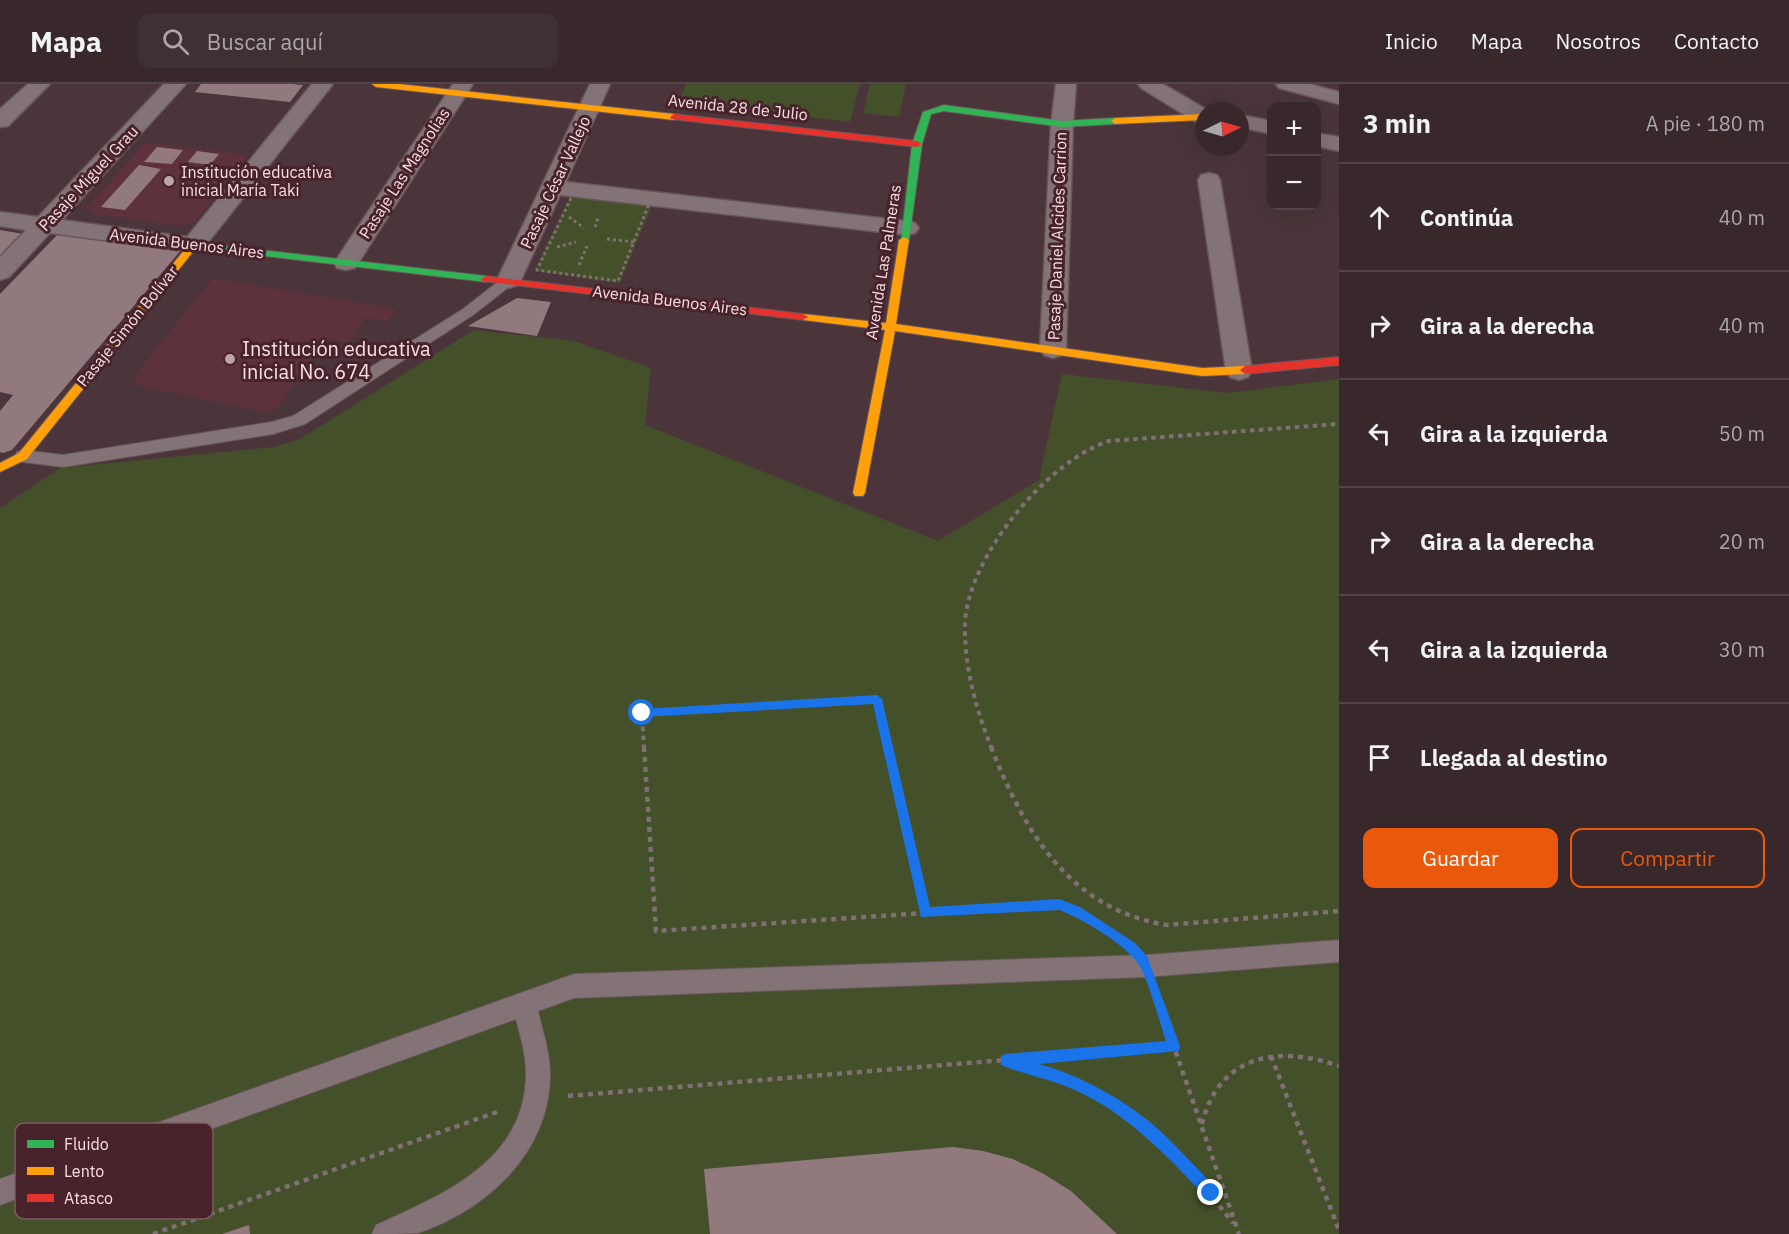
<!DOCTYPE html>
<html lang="es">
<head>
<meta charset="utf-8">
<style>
	body { margin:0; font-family:"IBM Plex Sans",sans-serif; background:#3f3034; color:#f1f3f6 }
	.controls { position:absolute; right:18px; top:18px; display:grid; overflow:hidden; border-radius:12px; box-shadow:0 6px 24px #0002 }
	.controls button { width:54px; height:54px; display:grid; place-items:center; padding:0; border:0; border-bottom:2px solid #524448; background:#38282c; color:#f1f3f6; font:30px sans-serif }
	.compass { position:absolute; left:1195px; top:18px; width:54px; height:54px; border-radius:50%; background:#38282c; box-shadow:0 6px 24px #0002; rotate:85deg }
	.stop { position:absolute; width:18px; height:18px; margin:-14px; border:4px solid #1a73e8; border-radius:50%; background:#fff }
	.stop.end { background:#1a73e8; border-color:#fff; box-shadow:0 2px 6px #0008 }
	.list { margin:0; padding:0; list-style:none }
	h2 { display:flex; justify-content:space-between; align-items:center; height:78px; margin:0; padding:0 24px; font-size:26px }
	h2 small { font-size:20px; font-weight:400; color:#aba6a9 }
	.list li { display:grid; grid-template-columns:39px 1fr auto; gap:18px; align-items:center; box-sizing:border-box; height:108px; padding:0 24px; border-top:2px solid #524448 }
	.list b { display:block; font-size:22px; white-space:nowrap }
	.list em { font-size:20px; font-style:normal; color:#aba6a9 }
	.actions { display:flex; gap:12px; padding:18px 24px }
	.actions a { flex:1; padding:14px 0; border:2px solid #ea580c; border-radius:12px; text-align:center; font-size:21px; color:#ea580c }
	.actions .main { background:#ea580c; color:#fff }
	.icon { flex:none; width:33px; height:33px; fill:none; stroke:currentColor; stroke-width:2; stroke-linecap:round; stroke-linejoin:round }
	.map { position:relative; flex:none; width:1339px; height:1150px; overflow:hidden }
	header { display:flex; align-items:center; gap:36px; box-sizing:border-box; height:84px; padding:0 30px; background:#38282c; border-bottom:2px solid #524448 }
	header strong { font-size:28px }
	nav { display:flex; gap:33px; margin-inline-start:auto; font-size:21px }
	.search { width:420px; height:54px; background:#3f3034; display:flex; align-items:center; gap:15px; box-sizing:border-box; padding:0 21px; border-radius:12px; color:#aba6a9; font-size:22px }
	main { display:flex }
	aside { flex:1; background:#38282c }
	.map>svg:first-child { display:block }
	.built { fill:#5d323d }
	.green { fill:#44502a }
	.building { fill:#92797e }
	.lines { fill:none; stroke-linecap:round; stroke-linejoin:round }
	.lane-casing { stroke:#685559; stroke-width:2 }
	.street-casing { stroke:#685559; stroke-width:3 }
	.fast-casing { stroke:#685559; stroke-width:2 }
	.slow-casing { stroke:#685559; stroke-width:2 }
	.jam-casing { stroke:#685559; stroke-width:2 }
	.path-far2 { stroke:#807074; stroke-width:3; stroke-dasharray:3 3; stroke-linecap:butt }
	.path-far1 { stroke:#807074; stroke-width:4; stroke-dasharray:4.5 4.5; stroke-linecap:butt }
	.path { stroke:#807074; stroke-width:4.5; stroke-dasharray:5 5; stroke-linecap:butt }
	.lane { fill:#847376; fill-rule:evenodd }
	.street { fill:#847376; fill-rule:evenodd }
	.fast { fill:#30b455; fill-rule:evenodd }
	.slow { fill:#ff9f0a; fill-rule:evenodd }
	.jam { fill:#e5322d; fill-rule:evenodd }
	.route { fill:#1a73e8 }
	.poi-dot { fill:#bca4a8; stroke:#48232c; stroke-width:2 }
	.labels { text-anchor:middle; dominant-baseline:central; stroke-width:6; stroke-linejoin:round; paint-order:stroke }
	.far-street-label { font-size:16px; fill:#f9dfe3; stroke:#48232c }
	.far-poi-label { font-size:16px; fill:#f9dfe3; stroke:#48232c; text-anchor:start }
	.poi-label { font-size:20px; fill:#f9dfe3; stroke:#48232c; text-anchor:start }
	.key { fill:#48232c; stroke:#7d5b63; stroke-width:1.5 }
	.key-label { font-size:16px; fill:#f9dfe3 }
</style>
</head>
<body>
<header>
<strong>Mapa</strong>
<div class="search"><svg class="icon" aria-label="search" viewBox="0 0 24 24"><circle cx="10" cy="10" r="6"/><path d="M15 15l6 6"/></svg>Buscar aquí</div>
<nav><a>Inicio</a><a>Mapa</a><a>Nosotros</a><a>Contacto</a></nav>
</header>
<main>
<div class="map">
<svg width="1339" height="1150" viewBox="0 0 1339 1150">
	<rect width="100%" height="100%" fill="#4b353a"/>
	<path class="built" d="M 146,58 L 248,71 L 195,137 L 180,142 L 94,130 L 87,123 Z
		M 213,194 L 396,225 L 387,238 L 365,234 L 349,258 L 325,255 L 278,323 L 268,329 L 136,301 L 135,291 Z"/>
	<path class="green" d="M 686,0 L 860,0 L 850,38 L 679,17 Z
		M 870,0 L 906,0 L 899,33 L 863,29 Z
		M 572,109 L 653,119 L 620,199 L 534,187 Z
		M 474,246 L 574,257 L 651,284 L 645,341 L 938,457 L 1039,396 L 1062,290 L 1227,309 L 1339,295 L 1339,1150 L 0,1150 L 0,424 L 60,384 L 275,363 L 300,355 Z"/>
	<path class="building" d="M 201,0 L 291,0 L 303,1 L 290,18 L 195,8 Z
		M 157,63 L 183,66 L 172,80 L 144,78 Z
		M 197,67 L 219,70 L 210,81 L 188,78 Z
		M 139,81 L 161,85 L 125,126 L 101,123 Z
		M 0,146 L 30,151 L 0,181 Z
		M 59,149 L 182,165 L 12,366 L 3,369 L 0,368 L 0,327 L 13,311 L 0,308 L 0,210 Z
		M 517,214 L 551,218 L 537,252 L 468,242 Z
		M 953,1063 L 983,1067 L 1013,1075 L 1042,1089 L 1071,1107 L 1117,1150 L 710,1150 L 704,1085 Z
		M 249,1141 L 250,1150 L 222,1150 Z"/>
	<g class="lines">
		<g class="lane-casing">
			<path id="lane" d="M 509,191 L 514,193 L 516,196 L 514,199 L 473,231 L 305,340 L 273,350 L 63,383 L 23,378 L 17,376 L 15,372 L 17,368 L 23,366 L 63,371 L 272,338 L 293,332 L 463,225 L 504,193 Z
				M 1339,856 L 1339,878 L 1146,893 L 574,914 L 538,927 C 543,949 551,971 550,994 C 548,1070 486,1126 418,1149 C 405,1150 385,1150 372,1150 L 376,1141 C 444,1110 526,1077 526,989 C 526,970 520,952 516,935 L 0,1121 L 0,1095 L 574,890 L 1146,871 Z"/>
		</g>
		<g class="street-casing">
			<path id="street" d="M 28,0 L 50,0 L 8,42 L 0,43 L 0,25 Z
				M 164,0 L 186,0 L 62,136 L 187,153 L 312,0 L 333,0 L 202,166 L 193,168 L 50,149 L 9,193 L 0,196 L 0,173 L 26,146 L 0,142 L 0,128 L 38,133 Z
				M 453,0 L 473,0 L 355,184 L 346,186 L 337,184 L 334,179 Z
				M 590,0 L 610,0 L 566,98 L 907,137 L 915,139 L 919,144 L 915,149 L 907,151 L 560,111 L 521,196 L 518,201 L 509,204 L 500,201 L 497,196 Z
				M 1056,0 L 1076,0 L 1073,40 L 1066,265 L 1062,271 L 1053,274 L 1044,271 L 1040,265 L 1051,40 Z
				M 1138,0 L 1163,0 L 1209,27 L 1204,27 L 1204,39 L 1196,38 L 1141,4 Z
				M 1276,0 L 1310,0 L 1339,8 L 1339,20 L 1279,4 Z
				M 1240,31 L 1272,37 L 1272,50 L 1240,43 Z
				M 1316,49 L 1339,53 L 1339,67 L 1316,62 Z
				M 1209,89 L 1217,91 L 1220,96 L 1252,287 L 1248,293 L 1239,296 L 1230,293 L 1226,287 L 1198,96 L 1201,91 Z"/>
		</g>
		<g class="fast-casing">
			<path id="fast" d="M 944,21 L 1062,37 L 1115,34 L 1119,37 L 1115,40 L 1062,43 L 944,27 L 931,30 L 922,60 L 909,156 L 901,158 L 912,60 L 923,28 Z
				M 201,159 L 486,192 L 491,195 L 486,198 L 197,164 L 196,162 Z"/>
		</g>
		<g class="slow-casing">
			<path id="slow" d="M 372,0 L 399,0 L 674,30 L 678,33 L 674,36 L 376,3 Z
				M 1204,30 L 1204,36 L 1115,40 L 1111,37 L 1115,34 Z
				M 904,153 L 909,156 L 896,240 L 1202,284 L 1245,282 L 1250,286 L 1245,290 L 1202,292 L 895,247 L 865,409 L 863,412 L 855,412 L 853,409 L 885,246 L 803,236 L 798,233 L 803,230 L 886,239 L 899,156 Z
				M 193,158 L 206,162 L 201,165 L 196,164 L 27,375 L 0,388 L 0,379 L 19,369 L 190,159 Z"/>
		</g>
		<g class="jam-casing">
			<path id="jam" d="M 674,30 L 917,57 L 922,60 L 917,63 L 671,35 L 670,33 Z
				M 486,192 L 803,230 L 808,233 L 803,236 L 482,197 L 481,195 Z
				M 1339,273 L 1339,281 L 1245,290 L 1240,286 L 1245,282 Z"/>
		</g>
		<path class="path-far2" d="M 573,110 L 649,120 L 618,197 L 537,186 Z
			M 569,133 L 584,144
			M 595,143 L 598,134
			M 607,155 L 634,158
			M 557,163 L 576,158
			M 579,181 L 587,162"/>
		<path class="path-far1" d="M 644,665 L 642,629 L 877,616 L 888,665
			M 992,665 C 976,626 964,582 965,540 C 967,474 1047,377 1109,357 L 1339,340"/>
		<path class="path" d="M 644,663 L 656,847 L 925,829
			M 888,663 L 925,829
			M 991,663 C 1025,748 1068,824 1166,841 L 1339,827
			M 925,829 L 1059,820 L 1076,827 L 1113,851
			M 1156,911 L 1239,1150
			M 1271,972 L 1339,1146
			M 1009,977 C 1114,1011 1166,1052 1233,1139
			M 568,1012 L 1174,962
			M 1202,1040 C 1219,970 1279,961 1339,982
			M 153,1150 L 497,1028"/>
		<use href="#lane" class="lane"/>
		<use href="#street" class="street"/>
		<use href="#fast" class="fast"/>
		<use href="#slow" class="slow"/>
		<use href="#jam" class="jam"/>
	</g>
	<path class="route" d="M 877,611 L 882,615 L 930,823 L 1059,815 L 1080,823 L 1135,859 L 1147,872 L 1180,962 L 1179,967 L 1039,980 C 1080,991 1125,1016 1157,1044 C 1178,1063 1196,1084 1216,1104 L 1218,1109 L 1216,1113 L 1211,1115 L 1206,1113 C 1167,1072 1128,1030 1075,1006 C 1051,995 1025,991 1001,981 L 1001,972 L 1005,970 L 1166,957 C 1160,939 1147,891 1137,878 C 1123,859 1081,834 1059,826 L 921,833 L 873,620 L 642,633 L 637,629 L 642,625 Z"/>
	<g class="poi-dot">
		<circle cx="169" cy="97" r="6"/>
		<circle cx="230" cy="275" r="6"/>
	</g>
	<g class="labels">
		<g class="far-street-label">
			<text transform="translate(738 23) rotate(6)">Avenida 28 de Julio</text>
			<text transform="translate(404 89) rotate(-57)">Pasaje Las Magnolias</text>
			<text transform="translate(88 94) rotate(-47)">Pasaje Miguel Grau</text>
			<text transform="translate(555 98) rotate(-65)">Pasaje César Vallejo</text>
			<text transform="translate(1057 152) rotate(-88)">Pasaje Daniel Alcides Carrion</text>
			<text transform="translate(187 159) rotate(7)">Avenida Buenos Aires</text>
			<text transform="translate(883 178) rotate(-81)">Avenida Las Palmeras</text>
			<text transform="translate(670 216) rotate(7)">Avenida Buenos Aires</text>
			<text transform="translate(127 242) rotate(-51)">Pasaje Simón Bolívar</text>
		</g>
		<g class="far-poi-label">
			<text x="181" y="88">Institución educativa<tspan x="181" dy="18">inicial María Taki</tspan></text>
		</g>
		<g class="poi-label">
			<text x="242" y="264">Institución educativa<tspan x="242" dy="23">inicial No. 674</tspan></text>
		</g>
	</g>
	<rect x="15" y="1039" width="198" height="96" rx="9" class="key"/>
	<rect x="27" y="1056" width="27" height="8" fill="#30b455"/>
	<rect x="27" y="1083" width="27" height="8" fill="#ff9f0a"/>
	<rect x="27" y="1110" width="27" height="8" fill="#e5322d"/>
	<g class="key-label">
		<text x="64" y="1066">Fluido</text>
		<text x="64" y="1093">Lento</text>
		<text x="64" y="1120">Atasco</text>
	</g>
</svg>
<div class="controls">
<button>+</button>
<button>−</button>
</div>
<svg class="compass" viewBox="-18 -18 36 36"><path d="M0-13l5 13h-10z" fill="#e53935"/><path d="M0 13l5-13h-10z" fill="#aba6a9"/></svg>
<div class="stop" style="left:642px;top:629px"></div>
<div class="stop end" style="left:1211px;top:1109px"></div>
</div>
<aside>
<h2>3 min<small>A pie · 180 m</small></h2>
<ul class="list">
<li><svg class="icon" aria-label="ahead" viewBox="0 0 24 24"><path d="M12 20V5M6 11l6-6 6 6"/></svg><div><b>Continúa</b></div><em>40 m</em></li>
<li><svg class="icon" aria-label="right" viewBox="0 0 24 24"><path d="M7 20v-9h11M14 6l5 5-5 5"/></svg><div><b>Gira a la derecha</b></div><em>40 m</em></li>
<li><svg class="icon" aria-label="left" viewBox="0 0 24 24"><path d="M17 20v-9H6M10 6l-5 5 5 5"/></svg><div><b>Gira a la izquierda</b></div><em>50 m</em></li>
<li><svg class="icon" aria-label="right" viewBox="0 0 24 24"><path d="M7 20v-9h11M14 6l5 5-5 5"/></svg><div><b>Gira a la derecha</b></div><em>20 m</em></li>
<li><svg class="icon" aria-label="left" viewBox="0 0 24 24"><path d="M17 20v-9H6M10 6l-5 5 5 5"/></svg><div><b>Gira a la izquierda</b></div><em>30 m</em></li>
<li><svg class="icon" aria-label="arrive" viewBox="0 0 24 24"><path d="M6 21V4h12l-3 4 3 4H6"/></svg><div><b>Llegada al destino</b></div></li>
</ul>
<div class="actions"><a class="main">Guardar</a><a>Compartir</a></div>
</aside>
</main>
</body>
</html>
